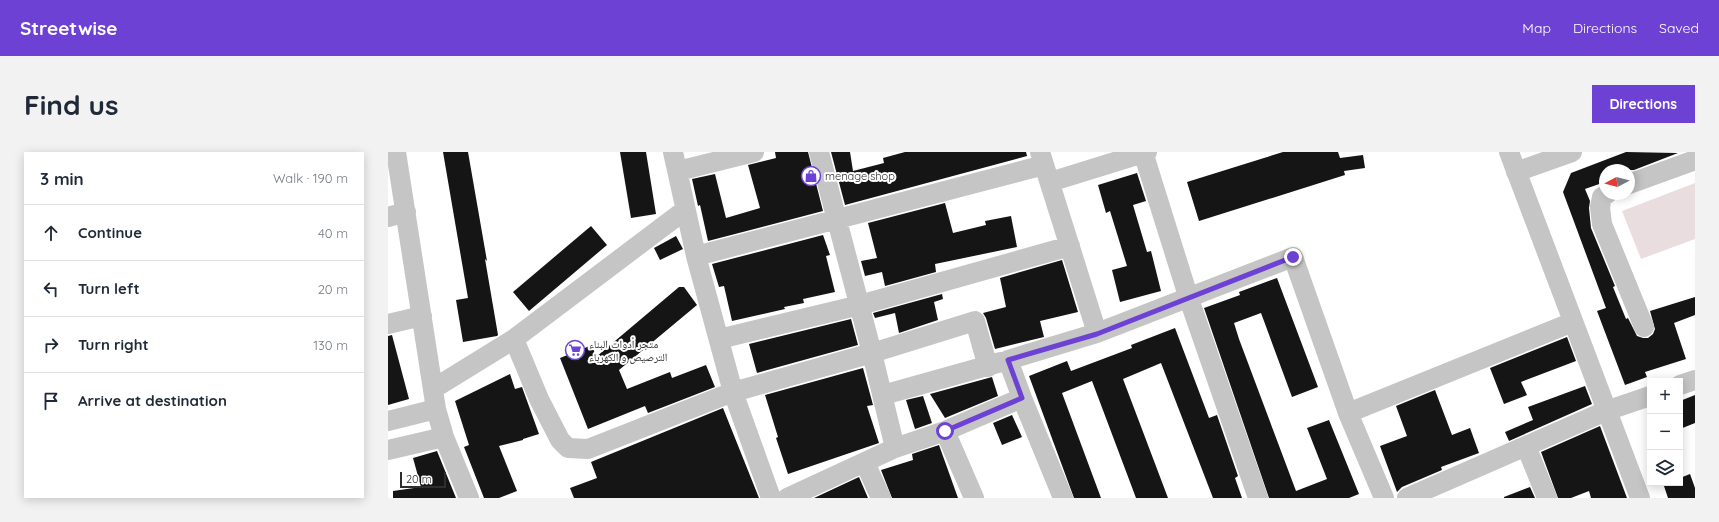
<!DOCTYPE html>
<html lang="en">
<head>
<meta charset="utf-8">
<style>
	body { margin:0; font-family:Quicksand,"Noto Naskh Arabic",sans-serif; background:#f2f2f3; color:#1f2937 }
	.controls { position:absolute; right:12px; bottom:12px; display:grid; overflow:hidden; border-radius:0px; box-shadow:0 2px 10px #0003 }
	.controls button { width:36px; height:36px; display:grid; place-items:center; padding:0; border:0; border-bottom:1px solid #e0e1e3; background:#fff; color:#1f2937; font:20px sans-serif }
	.compass { position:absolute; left:1211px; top:12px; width:36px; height:36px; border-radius:50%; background:#fff; box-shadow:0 2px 10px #0003; rotate:263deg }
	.scale { position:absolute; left:12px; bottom:10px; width:46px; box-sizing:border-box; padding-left:4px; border:2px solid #2e2e2e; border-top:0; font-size:11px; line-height:14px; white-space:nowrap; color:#2e2e2e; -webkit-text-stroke:3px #fff; paint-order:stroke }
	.stop { position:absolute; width:12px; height:12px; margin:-9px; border:3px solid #6d41d4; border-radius:50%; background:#fff }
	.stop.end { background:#6d41d4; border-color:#fff; box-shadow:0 1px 4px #0008 }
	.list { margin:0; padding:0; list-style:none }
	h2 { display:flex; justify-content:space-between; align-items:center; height:52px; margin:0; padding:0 16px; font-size:17px }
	h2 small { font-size:13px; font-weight:400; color:#747a83 }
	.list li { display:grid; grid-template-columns:26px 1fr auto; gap:12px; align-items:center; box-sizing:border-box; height:56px; padding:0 16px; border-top:1px solid #e0e1e3 }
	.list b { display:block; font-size:15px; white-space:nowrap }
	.list em { font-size:13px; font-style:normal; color:#747a83 }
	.icon { flex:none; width:22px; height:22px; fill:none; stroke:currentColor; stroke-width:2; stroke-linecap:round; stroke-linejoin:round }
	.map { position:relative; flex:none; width:1307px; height:346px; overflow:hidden; border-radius:0px }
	header { display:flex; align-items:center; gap:24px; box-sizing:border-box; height:56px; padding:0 20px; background:#6d41d4; color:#fff }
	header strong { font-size:19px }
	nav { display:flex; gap:22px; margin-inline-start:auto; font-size:14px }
	.intro { display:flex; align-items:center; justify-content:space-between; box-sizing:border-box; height:96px; padding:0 24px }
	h1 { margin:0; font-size:28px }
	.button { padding:10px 18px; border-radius:0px; background:#6d41d4; color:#fff; font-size:14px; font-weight:700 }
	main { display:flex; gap:24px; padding:0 24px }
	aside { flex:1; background:#fff; border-radius:0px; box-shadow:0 2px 10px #0003 }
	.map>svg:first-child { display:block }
	.park { fill:#eadddf }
	.building { fill:#151515 }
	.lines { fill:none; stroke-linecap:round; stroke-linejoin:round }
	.minor { stroke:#c5c5c5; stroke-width:20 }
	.route { stroke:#6d41d4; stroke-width:5 }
	.labels { text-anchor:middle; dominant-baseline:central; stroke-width:4; stroke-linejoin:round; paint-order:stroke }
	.poi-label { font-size:11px; fill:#2e2e2e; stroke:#fff; text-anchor:start }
</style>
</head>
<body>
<header>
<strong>Streetwise</strong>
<nav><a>Map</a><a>Directions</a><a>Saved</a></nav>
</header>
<div class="intro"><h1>Find us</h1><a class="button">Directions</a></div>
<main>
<aside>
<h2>3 min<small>Walk · 190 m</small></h2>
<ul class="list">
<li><svg class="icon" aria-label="ahead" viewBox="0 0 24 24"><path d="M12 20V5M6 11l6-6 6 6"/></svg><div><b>Continue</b></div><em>40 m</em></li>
<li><svg class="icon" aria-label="left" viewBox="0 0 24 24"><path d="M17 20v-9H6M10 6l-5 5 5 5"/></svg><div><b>Turn left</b></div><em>20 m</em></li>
<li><svg class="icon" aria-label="right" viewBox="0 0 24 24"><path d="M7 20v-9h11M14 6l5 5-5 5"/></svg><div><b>Turn right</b></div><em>130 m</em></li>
<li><svg class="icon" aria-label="arrive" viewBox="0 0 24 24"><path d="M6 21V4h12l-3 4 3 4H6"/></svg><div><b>Arrive at destination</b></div></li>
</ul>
</aside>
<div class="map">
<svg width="1307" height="346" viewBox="0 0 1307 346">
	<rect width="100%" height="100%" fill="#fff"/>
	<path class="park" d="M 1307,31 L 1307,87 L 1253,107 L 1234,59 Z"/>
	<path class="building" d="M 55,0 L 80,0 L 99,109 L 97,107 L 110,183 L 109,184 L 75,190 L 68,148 L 80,146 Z
		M 232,0 L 258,0 L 268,62 L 243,66 Z
		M 387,0 L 420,0 L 435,59 L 320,89 L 312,53 L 310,54 L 304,27 L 327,22 L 338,66 L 372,56 L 360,13 L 388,6 Z
		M 443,0 L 462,0 L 465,19 L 496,11 L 495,6 L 517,0 L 638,0 L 639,4 L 457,53 Z
		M 895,0 L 950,0 L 952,6 L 975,3 L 977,16 L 956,19 L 957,23 L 811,69 L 799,30 Z
		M 1238,0 L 1290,1 L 1246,18 L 1217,18 L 1217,30 L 1197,37 L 1202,49 L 1201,56 L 1203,76 L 1227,134 L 1225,135 L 1238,167 L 1240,166 L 1249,184 L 1255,186 L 1260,186 L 1265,182 L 1267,177 L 1262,159 L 1307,145 L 1307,163 L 1286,171 L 1298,207 L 1257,220 L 1259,225 L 1237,233 L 1209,159 L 1218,156 L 1175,40 L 1183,21 Z
		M 749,21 L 758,49 L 745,53 L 759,100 L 763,99 L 773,139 L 732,150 L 724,118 L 739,114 L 722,59 L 718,61 L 710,33 Z
		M 557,51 L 565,81 L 598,73 L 597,69 L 623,64 L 629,95 L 547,112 L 548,120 L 497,134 L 494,120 L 477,124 L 473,109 L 489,106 L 480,71 Z
		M 203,74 L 219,93 L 141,159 L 125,140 Z
		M 435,83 L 442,103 L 438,104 L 447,140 L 415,147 L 416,151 L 396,155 L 397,157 L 344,169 L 336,134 L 331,135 L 324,112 Z
		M 288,84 L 295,97 L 272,108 L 266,96 Z
		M 674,108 L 690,160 L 652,169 L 656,185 L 607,197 L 598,166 L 595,161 L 618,155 L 612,126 Z
		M 889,126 L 930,235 L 904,245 L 873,161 L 846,171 L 851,187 L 908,339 L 939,327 L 919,276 L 941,268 L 971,342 L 961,346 L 881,346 L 816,156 L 852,143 L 851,140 Z
		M 291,135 L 296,135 L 309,153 L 231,218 L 239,237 L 282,220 L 284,226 L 318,213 L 327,235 L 260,261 L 257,254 L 200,277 L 172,206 L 204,193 L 208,205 Z
		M 554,142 L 555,147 L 546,150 L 550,168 L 511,181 L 507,161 L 487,166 L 485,161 Z
		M 463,167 L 470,193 L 369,221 L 361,192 Z
		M 787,176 L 821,266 L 829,263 L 850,324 L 847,326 L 854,346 L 825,346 L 773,211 L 735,227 L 780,346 L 748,346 L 704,229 L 674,241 L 713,346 L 686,346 L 641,224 L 679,209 L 683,219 L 744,196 L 743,193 Z
		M 4,183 L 21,247 L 0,253 L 0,184 Z
		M 1179,185 L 1188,209 L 1133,230 L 1139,243 L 1116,252 L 1102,216 Z
		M 475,216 L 485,253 L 479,254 L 491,291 L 400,322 L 388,286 L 390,285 L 377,243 Z
		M 122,222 L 127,237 L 134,235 L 151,282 L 135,287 L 135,288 L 111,294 L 129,339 L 111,346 L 96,346 L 76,295 L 81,293 L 67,249 Z
		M 604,225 L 610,244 L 557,266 L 542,242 Z
		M 1197,234 L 1204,252 L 1121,289 L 1117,280 L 1145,268 L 1140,255 Z
		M 1047,238 L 1064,283 L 1082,276 L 1091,301 L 1053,315 L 1054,318 L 1014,335 L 1009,340 L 992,294 L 1019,284 L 1008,254 Z
		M 1307,243 L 1307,271 L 1292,277 L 1292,249 Z
		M 535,244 L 544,271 L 527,277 L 518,248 Z
		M 335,256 L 371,346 L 186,346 L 182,336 L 209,326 L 203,310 Z
		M 624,263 L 634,285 L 614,293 L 605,271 Z
		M 1212,274 L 1239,346 L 1203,346 L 1201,339 L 1183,346 L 1170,346 L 1153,300 Z
		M 551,293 L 570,346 L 504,346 L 493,318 L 525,308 L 524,302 Z
		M 49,299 L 68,346 L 5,346 L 5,339 L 33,335 L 25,306 Z
		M 1302,322 L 1307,336 L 1307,346 L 1280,346 L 1275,331 L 1292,331 L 1292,326 Z
		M 471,325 L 480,346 L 426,346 Z
		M 1142,335 L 1147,346 L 1116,346 L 1116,345 Z"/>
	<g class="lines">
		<path class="minor" d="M 8,0 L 48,257 L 56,285 L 81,346
			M 285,0 L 308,104 L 345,240 L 383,346
			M 431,0 L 484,201 L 507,296
			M 652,0 L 709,181
			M 755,0 L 801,147 L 870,346
			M 1121,0 L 1252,346
			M 290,19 L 366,0
			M 1128,20 L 1184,0
			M 662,30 L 759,0
			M 1241,32 L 1307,8
			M 1219,42 L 1214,45 L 1212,55 L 1214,72 L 1256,175
			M 0,65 L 18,60
			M 308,104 L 656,13
			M 0,172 L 34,164
			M 126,187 L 151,247 L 172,288 L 180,296 L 200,297 L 345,240 L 484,201 L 587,169 L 600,215
			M 331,187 L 472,153 L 682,94
			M 1292,233 L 1307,228
			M 45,237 L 126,187 L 297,58
			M 495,243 L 613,210
			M 960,261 L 1185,170
			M 0,269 L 48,257
			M 557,279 L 586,346
			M 1138,294 L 1159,346
			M 0,298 L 56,285
			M 477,311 L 493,346
			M 399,346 L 507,296 L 557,279 L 634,246
			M 675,346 L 634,246 L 620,208 L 709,181 L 905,105 L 960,261 L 996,346
			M 1019,346 L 1218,259 L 1262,244"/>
	</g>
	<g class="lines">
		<path class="route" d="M 557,279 L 634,246 L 620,208 L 709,182 L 905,105"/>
	</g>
	<defs>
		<g id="shop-ring" transform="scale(1)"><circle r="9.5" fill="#fff" stroke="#6d41d4" stroke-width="1.5"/><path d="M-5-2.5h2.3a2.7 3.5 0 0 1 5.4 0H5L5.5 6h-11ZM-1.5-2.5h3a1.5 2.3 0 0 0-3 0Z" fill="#6d41d4"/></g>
		<g id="supermarket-ring" transform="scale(1)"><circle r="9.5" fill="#fff" stroke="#6d41d4" stroke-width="1.5"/><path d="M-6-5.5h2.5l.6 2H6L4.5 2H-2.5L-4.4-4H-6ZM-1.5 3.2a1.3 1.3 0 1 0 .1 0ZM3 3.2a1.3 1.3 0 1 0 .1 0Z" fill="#6d41d4"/></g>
	</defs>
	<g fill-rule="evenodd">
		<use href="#shop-ring" x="423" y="24"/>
		<use href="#supermarket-ring" x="187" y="198"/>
	</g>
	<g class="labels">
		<g class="poi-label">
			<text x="437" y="24">menage shop</text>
			<text x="201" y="192">متجر أدوات البناء<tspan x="201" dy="13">الترصيص و الكهرباء</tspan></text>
		</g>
	</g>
</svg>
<div class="controls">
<button>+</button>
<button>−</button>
<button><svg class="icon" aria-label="layers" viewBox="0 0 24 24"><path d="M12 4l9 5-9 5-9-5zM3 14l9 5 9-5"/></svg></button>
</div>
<svg class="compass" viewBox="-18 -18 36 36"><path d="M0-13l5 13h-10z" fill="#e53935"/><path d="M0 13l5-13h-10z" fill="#747a83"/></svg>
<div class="scale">20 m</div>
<div class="stop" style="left:557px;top:279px"></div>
<div class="stop end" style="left:905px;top:105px"></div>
</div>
</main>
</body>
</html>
